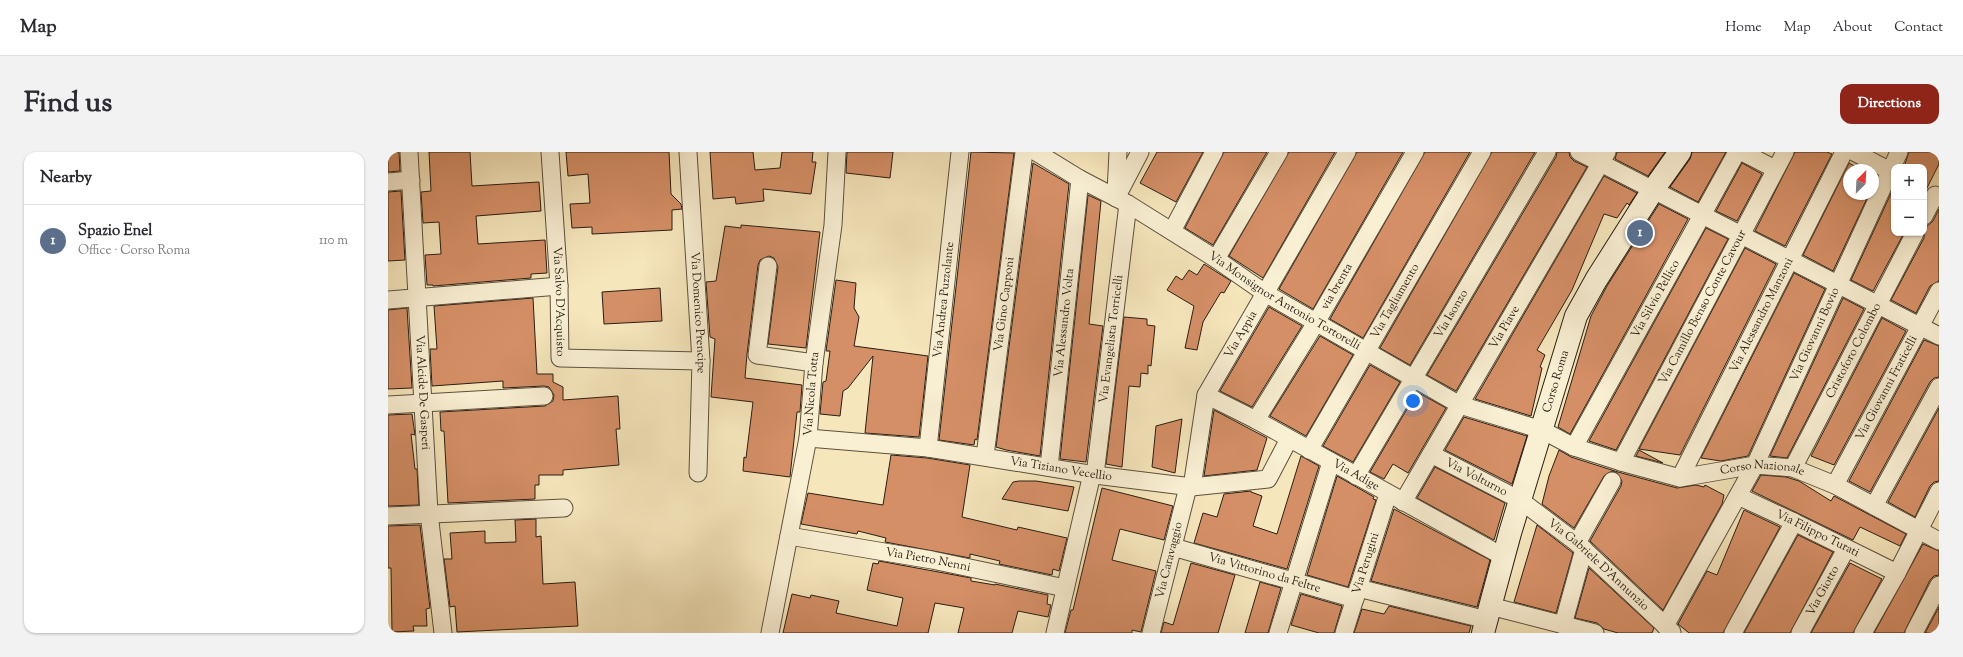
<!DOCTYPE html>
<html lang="en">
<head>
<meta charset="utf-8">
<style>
	body { margin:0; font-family:"Sorts Mill Goudy",serif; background:#f2f2f3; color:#2b2b33 }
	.controls { position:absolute; right:12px; top:12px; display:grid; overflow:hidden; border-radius:8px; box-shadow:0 1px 3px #0004 }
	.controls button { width:36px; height:36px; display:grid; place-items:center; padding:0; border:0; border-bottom:1px solid #e1e1e2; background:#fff; color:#2b2b33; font:20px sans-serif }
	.compass { position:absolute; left:1455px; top:12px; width:36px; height:36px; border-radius:50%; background:#fff; box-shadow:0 1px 3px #0004; rotate:24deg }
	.you { position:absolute; left:1025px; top:249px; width:14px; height:14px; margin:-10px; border:3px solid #fff; border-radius:50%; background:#1a73e8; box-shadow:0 0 0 6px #1a73e833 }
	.badge { display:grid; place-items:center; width:26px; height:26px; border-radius:50%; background:#8f2418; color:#fff; font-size:13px; font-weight:700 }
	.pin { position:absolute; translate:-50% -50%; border:2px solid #fff; box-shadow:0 1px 4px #0006 }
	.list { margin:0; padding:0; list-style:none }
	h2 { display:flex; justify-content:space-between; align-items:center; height:52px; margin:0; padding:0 16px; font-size:17px }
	h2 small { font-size:13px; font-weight:400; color:#7c7c81 }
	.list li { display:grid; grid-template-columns:26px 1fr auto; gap:12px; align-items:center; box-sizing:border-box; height:72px; padding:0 16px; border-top:1px solid #e1e1e2 }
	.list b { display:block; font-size:15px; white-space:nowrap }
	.list p { margin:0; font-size:13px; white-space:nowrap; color:#7c7c81 }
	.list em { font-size:13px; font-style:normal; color:#7c7c81 }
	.map { position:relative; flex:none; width:1551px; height:481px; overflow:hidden; border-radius:12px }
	header { display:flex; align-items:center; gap:24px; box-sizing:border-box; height:56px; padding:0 20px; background:#fff; border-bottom:1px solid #e1e1e2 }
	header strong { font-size:19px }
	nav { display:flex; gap:22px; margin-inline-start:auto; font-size:14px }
	.intro { display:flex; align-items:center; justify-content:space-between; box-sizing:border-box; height:96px; padding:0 24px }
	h1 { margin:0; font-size:28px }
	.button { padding:10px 18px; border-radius:12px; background:#8f2418; color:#fff; font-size:14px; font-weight:700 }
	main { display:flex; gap:24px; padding:0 24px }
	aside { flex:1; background:#fff; border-radius:12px; box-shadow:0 1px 3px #0004 }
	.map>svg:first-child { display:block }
	.building { fill:#d58f67; stroke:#291e14 }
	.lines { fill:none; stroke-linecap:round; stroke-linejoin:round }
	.street-casing { stroke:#5c503e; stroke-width:19 }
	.secondary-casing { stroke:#291e14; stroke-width:24 }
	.street { stroke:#f9efd3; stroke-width:17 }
	.secondary { stroke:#f9efd3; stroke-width:22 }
	.labels { text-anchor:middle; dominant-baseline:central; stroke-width:3.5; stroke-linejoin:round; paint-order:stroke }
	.street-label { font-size:12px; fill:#291e14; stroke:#f9efd3 }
</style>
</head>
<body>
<header>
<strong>Map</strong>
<nav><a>Home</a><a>Map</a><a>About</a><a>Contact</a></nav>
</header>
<div class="intro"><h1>Find us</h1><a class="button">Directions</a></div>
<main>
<aside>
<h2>Nearby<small></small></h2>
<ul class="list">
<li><span class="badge" style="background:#5c6f8a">1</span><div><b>Spazio Enel</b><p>Office · Corso Roma</p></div><em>110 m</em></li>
</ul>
</aside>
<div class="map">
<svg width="1551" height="481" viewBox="0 0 1551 481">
	<rect width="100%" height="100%" fill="#f6e6bc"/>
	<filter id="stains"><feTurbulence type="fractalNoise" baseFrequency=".005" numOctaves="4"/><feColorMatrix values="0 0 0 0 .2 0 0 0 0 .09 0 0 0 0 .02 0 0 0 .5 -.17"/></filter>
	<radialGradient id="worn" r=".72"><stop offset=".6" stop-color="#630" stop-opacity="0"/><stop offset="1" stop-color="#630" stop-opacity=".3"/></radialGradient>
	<path class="building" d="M 0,0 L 11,0 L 12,19 L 0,20 Z
		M 41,0 L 82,0 L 84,34 L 151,30 L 153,59 L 88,64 L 90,92 L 157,88 L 159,121 L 143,122 L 143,126 L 45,134 L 45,133 L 39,133 L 37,103 L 53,102 L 51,70 L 35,71 L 33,40 L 43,39 Z
		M 178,0 L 281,0 L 283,42 L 293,52 L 294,57 L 284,58 L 284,78 L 204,82 L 204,75 L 184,76 L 182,52 L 202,51 L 200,22 L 180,24 Z
		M 322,0 L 365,0 L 367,18 L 392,16 L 394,0 L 425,0 L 424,10 L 428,10 L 423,42 L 375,37 L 376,49 L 348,52 L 347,45 L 325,47 Z
		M 459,0 L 505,0 L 502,26 L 458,21 Z
		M 583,0 L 626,1 L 589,288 L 587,287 L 586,293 L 551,288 Z
		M 769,0 L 815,0 L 788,50 L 752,31 Z
		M 836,0 L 879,0 L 825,93 L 797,76 Z
		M 901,0 L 947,0 L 875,126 L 841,104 Z
		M 969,0 L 1015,0 L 925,157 L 891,137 Z
		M 1037,0 L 1082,0 L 975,186 L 942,167 Z
		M 1104,0 L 1147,0 L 1022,213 L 992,196 Z
		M 1169,0 L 1181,0 L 1182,5 L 1186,9 L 1199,15 L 1068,239 L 1039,223 L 1168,5 Z
		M 1229,0 L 1277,0 L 1260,24 L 1227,7 Z
		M 1304,0 L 1338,0 L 1310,50 L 1282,35 L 1302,7 Z
		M 1407,0 L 1439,0 L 1444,2 L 1397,94 L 1367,79 Z
		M 1521,0 L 1551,0 L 1551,12 L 1536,42 L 1536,15 L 1524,15 L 1517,12 Z
		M 645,11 L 681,32 L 652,304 L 618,298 L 608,295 Z
		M 1354,11 L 1374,22 L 1349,69 L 1328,59 Z
		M 1461,11 L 1474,18 L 1461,18 L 1461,42 L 1481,42 L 1445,119 L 1415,103 Z
		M 1216,24 L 1249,41 L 1241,53 L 1239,51 L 1229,66 L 1216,62 L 1184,138 L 1149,198 L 1157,203 L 1152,215 L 1154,216 L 1143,264 L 1087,247 Z
		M 1506,35 L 1506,81 L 1516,81 L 1485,139 L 1463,128 Z
		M 13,39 L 17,108 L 0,109 L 0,40 Z
		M 700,43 L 713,49 L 701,172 L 715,174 L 698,310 L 672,307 Z
		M 1271,52 L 1300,67 L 1182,282 L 1170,275 L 1203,164 L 1219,134 Z
		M 1551,57 L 1551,129 L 1542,134 L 1528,161 L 1503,148 L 1536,86 L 1536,77 L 1545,69 Z
		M 353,73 L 432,80 L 418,196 L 380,192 L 390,115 L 386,106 L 381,104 L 372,108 L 370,113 L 359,202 L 357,226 L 414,233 L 412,260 L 409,260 L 402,325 L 355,319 L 356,305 L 358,306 L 365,250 L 323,245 L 327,187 L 322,185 L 318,130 L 328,129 L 337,74 L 353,76 Z
		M 1318,76 L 1340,87 L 1228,298 L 1201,289 Z
		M 1357,96 L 1388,112 L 1292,303 L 1251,297 Z
		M 816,112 L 843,129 L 836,141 L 833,140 L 815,170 L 809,198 L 797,196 L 806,154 L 779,138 L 788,124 L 794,128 L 801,118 L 809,123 Z
		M 1406,121 L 1437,137 L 1360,304 L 1333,309 L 1313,306 Z
		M 448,128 L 468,131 L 466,156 L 471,165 L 466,194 L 540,204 L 531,285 L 477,281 L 485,204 L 460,236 L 455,239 L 452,264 L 432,262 L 435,230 L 438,229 L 442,199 L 438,199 Z
		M 272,136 L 274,169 L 216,172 L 214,140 Z
		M 145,146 L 149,222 L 165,222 L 165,230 L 175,235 L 175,248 L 230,244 L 232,277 L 228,277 L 231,313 L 175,318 L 175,323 L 151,323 L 151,333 L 147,333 L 147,347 L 60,351 L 56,279 L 53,279 L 52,260 L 157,254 L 165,249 L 166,243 L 161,235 L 156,234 L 115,236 L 115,229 L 44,234 L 42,197 L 49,197 L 46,154 Z
		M 1455,146 L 1476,157 L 1399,306 L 1382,304 Z
		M 881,155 L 914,174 L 864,255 L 832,239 Z
		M 19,156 L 24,236 L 0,237 L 0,158 Z
		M 736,165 L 759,167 L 759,173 L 767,174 L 763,214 L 760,213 L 760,222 L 753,221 L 752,235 L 741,234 L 734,315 L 718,312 Z
		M 1494,166 L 1518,179 L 1446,313 L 1423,304 Z
		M 932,184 L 965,203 L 918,284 L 882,264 Z
		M 1536,188 L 1551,194 L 1551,225 L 1546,226 L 1542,230 L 1482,340 L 1461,329 Z
		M 982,213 L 1012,230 L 965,310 L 935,294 Z
		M 1029,240 L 1058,256 L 1020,321 L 1005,312 L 996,327 L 982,320 Z
		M 1551,256 L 1551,329 L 1546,330 L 1542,334 L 1527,365 L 1500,350 Z
		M 826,258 L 879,286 L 869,318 L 816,324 Z
		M 24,262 L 27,283 L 23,282 L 27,317 L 29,317 L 31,353 L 0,354 L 0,263 Z
		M 1076,265 L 1139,284 L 1124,332 L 1057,298 Z
		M 794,267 L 787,321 L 764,315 L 768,274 Z
		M 1171,298 L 1183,305 L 1230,320 L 1289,336 L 1308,333 L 1316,335 L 1317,333 L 1336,343 L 1334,352 L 1275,458 L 1202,389 L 1233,334 L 1234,329 L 1229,321 L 1224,319 L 1216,324 L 1186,376 L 1154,352 L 1161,324 Z
		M 1251,298 L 1275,311 L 1248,304 Z
		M 503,303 L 539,306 L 582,313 L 574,365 L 629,378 L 630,375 L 679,386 L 671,419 L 665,417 L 664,423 L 611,412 L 612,409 L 582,402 L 582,406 L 497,390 L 498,386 L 470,379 L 469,382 L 413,372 L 420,341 L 495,353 Z
		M 913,304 L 931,314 L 899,417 L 806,391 L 815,361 L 829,365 L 836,342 L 863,339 L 863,340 L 874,344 L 865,374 L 889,382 Z
		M 1047,315 L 1117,351 L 1106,388 L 1029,346 Z
		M 1373,323 L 1398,325 L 1411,329 L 1443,349 L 1446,344 L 1518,382 L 1512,394 L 1472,375 L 1465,388 L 1364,339 Z
		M 949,324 L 986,345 L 985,347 L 988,348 L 960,435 L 919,423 Z
		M 631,329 L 648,329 L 686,335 L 680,359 L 614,347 L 625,330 Z
		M 714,336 L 785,354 L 776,388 L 732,377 L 724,408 L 768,419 L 753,480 L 744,478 L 744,481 L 677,481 L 683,458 L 685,458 Z
		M 1006,357 L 1102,408 L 1089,455 L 983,429 Z
		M 1356,358 L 1392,375 L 1335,481 L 1301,481 L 1290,472 L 1319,419 L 1329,423 Z
		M 148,367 L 148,385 L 153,384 L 155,432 L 187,430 L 190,474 L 69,480 L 67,454 L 62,455 L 56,407 L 64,407 L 62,381 L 97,379 L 97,391 L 128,390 L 127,368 Z
		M 32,373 L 42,456 L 38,457 L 39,474 L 25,474 L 26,479 L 4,480 L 3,416 L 0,416 L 0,374 Z
		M 1149,373 L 1185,401 L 1168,461 L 1126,450 Z
		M 1410,383 L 1445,400 L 1402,481 L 1356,481 Z
		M 1535,392 L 1551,399 L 1551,423 L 1546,424 L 1542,428 L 1516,481 L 1486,481 Z
		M 491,409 L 583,426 L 583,429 L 607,433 L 607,432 L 660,443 L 659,452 L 663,453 L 660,465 L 630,459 L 624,481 L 570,481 L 576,456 L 547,451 L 540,481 L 395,481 L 404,442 L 422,446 L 423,443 L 451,449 L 448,461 L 509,474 L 515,446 L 479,438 L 485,411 L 490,412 Z
		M 803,411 L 847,423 L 830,481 L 773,481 L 776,470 L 785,473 Z
		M 1462,411 L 1494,427 L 1465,481 L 1423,481 Z
		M 1201,416 L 1266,476 L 1264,481 L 1230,481 L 1216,477 L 1209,471 L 1187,466 Z
		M 872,430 L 893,436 L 880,481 L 857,481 Z
		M 913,442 L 954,454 L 946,481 L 931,481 L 903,473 Z
		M 1001,454 L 1083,474 L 1081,481 L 966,481 L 974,457 L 996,462 Z
		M 1551,455 L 1551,481 L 1537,481 Z"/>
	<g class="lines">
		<g class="street-casing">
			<g id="street">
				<path id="s1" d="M 21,0 L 41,361 L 55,481"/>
				<path id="s2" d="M 162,0 L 171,134 L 172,206 L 313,209"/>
				<path id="s3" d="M 300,0 L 313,209 L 310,321"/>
				<path id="s4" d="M 648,0 L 692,27 L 740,52 L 828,107 L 877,141 L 1072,253 L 1154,278 L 1186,295 L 1233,310 L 1292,326 L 1367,313 L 1405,316 L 1447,333 L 1551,389"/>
				<path d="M 1191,0 L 1551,184"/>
				<path d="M 1354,0 L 1387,17"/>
				<path d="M 1466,0 L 1506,21"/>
				<path d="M 0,30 L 23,28"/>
				<path d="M 728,40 L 730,0"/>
				<path d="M 728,46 L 752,0"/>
				<path d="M 1536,64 L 1547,43"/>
				<path d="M 784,79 L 826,0"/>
				<path d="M 828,107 L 891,0"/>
				<path d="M 380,114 L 369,203 L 426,211"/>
				<path d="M 0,148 L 171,134"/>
				<path id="s5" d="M 818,243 L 868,268 L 1116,405"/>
				<path d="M 0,253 L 156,244"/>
				<path id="s6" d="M 868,268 L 929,169 L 1027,0"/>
				<path id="s7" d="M 420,286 L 540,296 L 707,323 L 804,335 L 880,327 L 901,287"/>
				<path id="s8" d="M 1186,295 L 1349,0"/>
				<path id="s9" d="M 540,296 L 572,0"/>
				<path id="s10" d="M 921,298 L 1094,0"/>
				<path id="s11" d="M 1043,302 L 1132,348 L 1189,391 L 1284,480"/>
				<path id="s12" d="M 597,304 L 636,0"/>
				<path id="s13" d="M 1233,310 L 1397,0"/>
				<path id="s14" d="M 661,315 L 692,27"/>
				<path id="s15" d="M 1405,316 L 1527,81"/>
				<path id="s16" d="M 707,323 L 740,52"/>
				<path id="s17" d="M 968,324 L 1159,0"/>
				<path id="s18" d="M 1292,326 L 1456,0"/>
				<path id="s19" d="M 1447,333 L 1551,139"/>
				<path id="s20" d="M 804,335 L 818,243 L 959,0"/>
				<path id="s21" d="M 1350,344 L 1406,370 L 1509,421"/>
				<path id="s22" d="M 1015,350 L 1219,0"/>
				<path d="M 1486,354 L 1551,235"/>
				<path d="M 0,364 L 176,356"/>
				<path id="s23" d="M 401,384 L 544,408 L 677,436"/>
				<path d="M 1189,391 L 1224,329"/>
				<path id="s24" d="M 785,395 L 967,447"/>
				<path d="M 970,436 L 1099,468"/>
				<path d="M 1102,454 L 1207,481"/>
				<path d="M 1175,473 L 1196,397"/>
				<path id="s25" d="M 1277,474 L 1367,313 L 1511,0"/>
				<path id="s26" d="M 382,481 L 420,286 L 426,211 L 445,73 L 449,0"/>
				<path d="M 667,481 L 704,322"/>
				<path id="s27" d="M 763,481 L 800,335"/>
				<path d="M 890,481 L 943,310"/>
				<path id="s28" d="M 956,481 L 1000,342"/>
				<path d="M 1345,481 L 1406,370"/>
				<path id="s29" d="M 1412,481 L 1458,397"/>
				<path d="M 1475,481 L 1509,421 L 1551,339"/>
				<path d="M 1526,481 L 1551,433"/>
			</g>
		</g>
		<g class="secondary-casing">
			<g id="secondary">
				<path id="s30" d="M 1095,481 L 1122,381 L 1188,164 L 1208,128 L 1265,38 L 1292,0"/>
			</g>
		</g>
		<use href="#street" class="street"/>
		<use href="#secondary" class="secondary"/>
	</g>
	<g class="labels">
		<g class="street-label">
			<text stroke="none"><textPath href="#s6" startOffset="156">via brenta</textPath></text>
			<text stroke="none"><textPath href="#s2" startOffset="150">Via Salvo D'Acquisto</textPath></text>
			<text stroke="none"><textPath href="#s8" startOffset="169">Via Silvio Pellico</textPath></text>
			<text stroke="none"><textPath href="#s9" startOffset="149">Via Andrea Puzzolante</textPath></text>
			<text stroke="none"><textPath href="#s4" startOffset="290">Via Monsignor Antonio Tortorelli</textPath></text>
			<text stroke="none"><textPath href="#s10" startOffset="172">Via Tagliamento</textPath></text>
			<text stroke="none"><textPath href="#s12" startOffset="153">Via Gino Capponi</textPath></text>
			<text stroke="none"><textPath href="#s13" startOffset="175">Via Camillo Benso Conte Cavour</textPath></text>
			<text stroke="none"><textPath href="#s3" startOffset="161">Via Domenico Prencipe</textPath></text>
			<text stroke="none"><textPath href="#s17" startOffset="188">Via Isonzo</textPath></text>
			<text stroke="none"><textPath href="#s18" startOffset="182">Via Alessandro Manzoni</textPath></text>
			<text stroke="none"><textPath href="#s14" startOffset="145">Via Alessandro Volta</textPath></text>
			<text stroke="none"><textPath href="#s22" startOffset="202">Via Piave</textPath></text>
			<text stroke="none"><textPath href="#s25" startOffset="328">Via Giovanni Bovio</textPath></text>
			<text stroke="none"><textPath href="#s20" startOffset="163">Via Appia</textPath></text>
			<text stroke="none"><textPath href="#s16" startOffset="137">Via Evangelista Torricelli</textPath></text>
			<text stroke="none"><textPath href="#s15" startOffset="132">Cristoforo Colombo</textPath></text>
			<text stroke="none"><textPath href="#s30" startOffset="262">Corso Roma</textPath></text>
			<text stroke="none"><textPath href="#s19" startOffset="110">Via Giovanni Fraticelli</textPath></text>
			<text stroke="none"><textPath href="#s1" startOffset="241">Via Alcide De Gasperi</textPath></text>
			<text stroke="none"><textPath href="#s26" startOffset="243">Via Nicola Totta</textPath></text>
			<text stroke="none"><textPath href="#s7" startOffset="255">Via Tiziano Vecellio</textPath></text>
			<text stroke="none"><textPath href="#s4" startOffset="810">Corso Nazionale</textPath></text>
			<text stroke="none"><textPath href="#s5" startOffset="170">Via Adige</textPath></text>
			<text stroke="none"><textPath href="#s11" startOffset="51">Via Volturno</textPath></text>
			<text stroke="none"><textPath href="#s21" startOffset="88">Via Filippo Turati</textPath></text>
			<text stroke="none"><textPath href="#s23" startOffset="141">Via Pietro Nenni</textPath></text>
			<text stroke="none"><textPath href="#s27" startOffset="75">Via Caravaggio</textPath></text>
			<text stroke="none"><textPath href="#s28" startOffset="73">Via Perugini</textPath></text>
			<text stroke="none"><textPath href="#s11" startOffset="202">Via Gabriele D'Annunzio</textPath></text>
			<text stroke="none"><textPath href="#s24" startOffset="95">Via Vittorino da Feltre</textPath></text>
			<text stroke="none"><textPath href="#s29" startOffset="48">Via Giotto</textPath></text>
		</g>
	</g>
	<rect width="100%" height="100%" filter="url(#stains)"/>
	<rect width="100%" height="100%" fill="url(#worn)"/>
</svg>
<div class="controls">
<button>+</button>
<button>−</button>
</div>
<svg class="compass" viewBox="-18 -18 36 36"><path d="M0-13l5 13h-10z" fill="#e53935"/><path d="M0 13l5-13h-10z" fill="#7c7c81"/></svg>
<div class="you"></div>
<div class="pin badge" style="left:1252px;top:81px;background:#5c6f8a">1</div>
</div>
</main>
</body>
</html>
